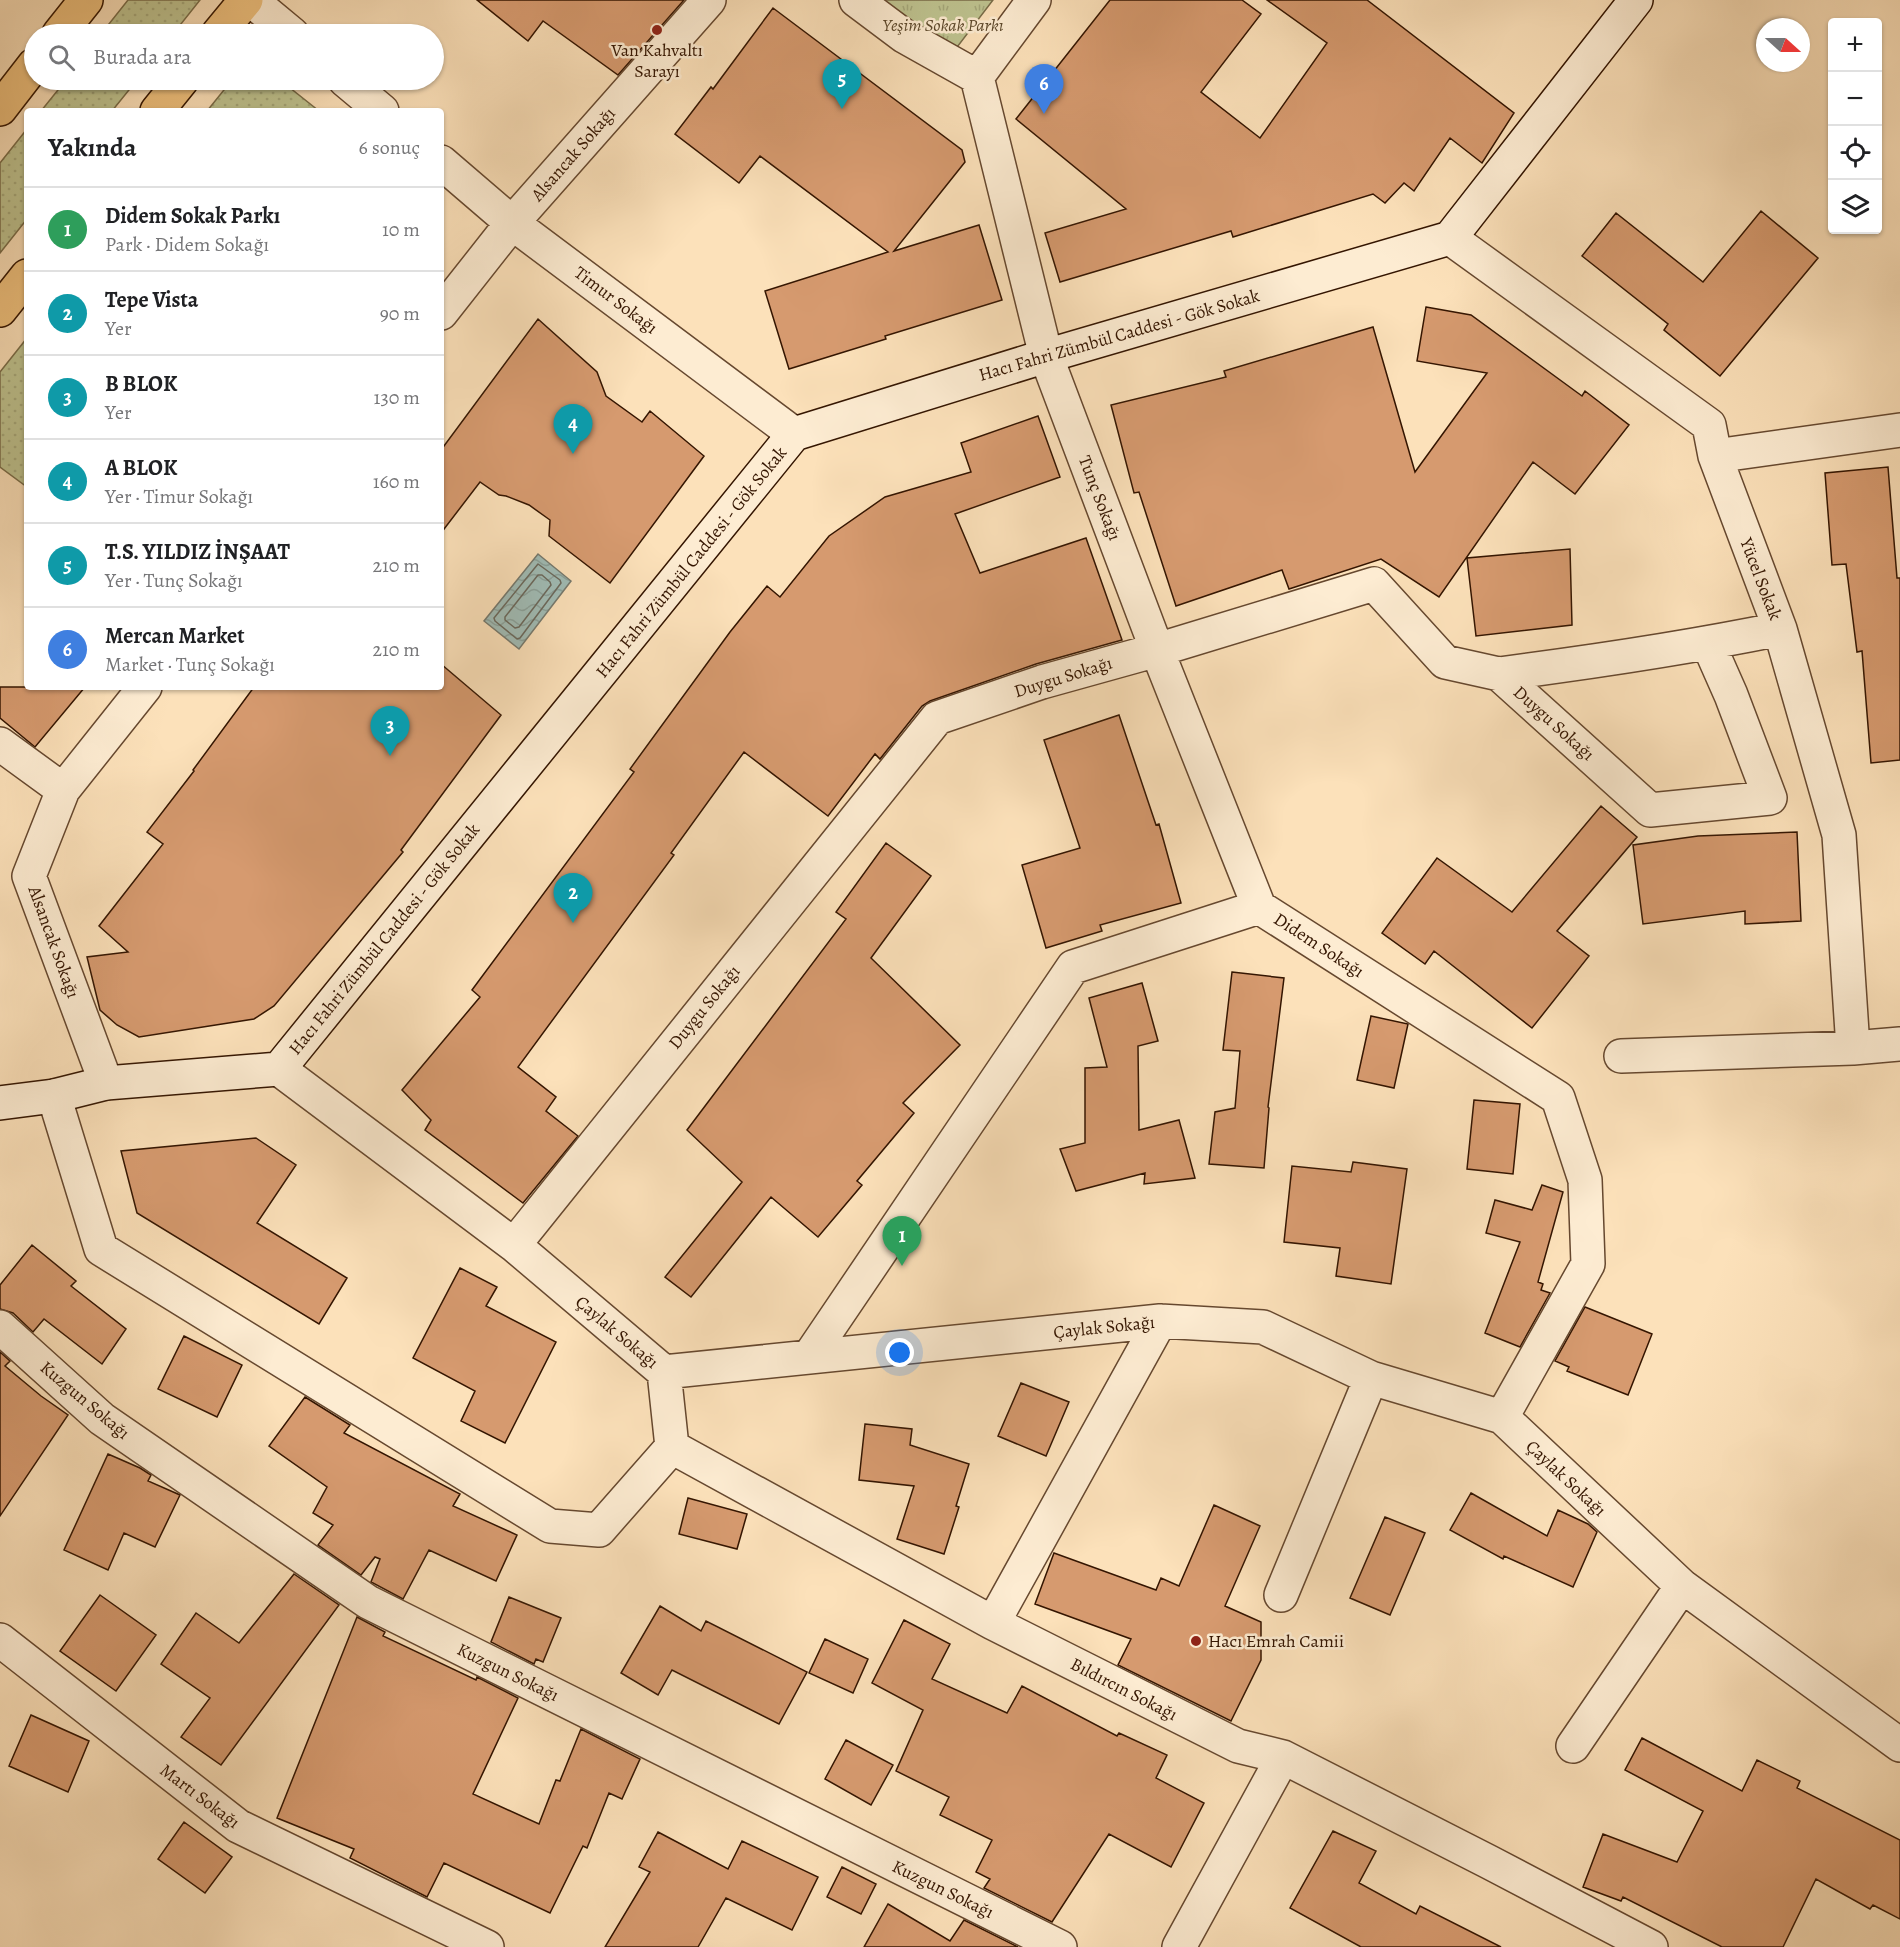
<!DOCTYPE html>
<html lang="tr">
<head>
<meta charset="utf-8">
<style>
	body { margin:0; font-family:Alegreya,serif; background:#f2f2f2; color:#202124 }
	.controls { position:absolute; right:18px; top:18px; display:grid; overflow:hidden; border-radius:6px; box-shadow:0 2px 4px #0004 }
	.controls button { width:54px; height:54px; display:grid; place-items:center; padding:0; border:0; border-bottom:2px solid #e0e0e0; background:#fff; color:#202124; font:30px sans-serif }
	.compass { position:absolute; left:1756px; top:18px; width:54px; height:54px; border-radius:50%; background:#fff; box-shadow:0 2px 4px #0004; rotate:111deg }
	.you { position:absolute; left:900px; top:1353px; width:21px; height:21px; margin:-15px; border:4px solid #fff; border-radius:50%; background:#1a73e8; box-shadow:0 0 0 9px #1a73e833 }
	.badge { display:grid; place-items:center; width:39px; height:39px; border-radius:50%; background:#2563eb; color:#fff; font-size:20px; font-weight:700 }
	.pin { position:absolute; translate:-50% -50px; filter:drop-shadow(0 2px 3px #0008) }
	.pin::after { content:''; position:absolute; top:32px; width:21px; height:18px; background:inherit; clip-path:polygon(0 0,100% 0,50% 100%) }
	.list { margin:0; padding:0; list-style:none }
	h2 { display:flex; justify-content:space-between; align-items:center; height:78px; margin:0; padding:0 24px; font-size:26px }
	h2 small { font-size:20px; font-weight:400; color:#757577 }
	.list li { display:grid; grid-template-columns:39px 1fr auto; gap:18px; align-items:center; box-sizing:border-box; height:84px; padding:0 24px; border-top:2px solid #e0e0e0 }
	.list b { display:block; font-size:22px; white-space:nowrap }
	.list p { margin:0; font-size:20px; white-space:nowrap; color:#757577 }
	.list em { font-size:20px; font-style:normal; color:#757577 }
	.icon { flex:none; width:33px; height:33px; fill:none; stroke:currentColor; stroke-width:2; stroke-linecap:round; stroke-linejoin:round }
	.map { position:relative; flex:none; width:1900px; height:1947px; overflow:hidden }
	.search { position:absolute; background:#fff; box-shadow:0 2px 4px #0004; left:24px; top:24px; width:420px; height:66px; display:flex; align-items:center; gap:15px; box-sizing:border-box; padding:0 21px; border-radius:33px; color:#757577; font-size:22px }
	.panel { position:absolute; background:#fff; box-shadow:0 2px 4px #0004; left:24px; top:108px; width:420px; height:582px; border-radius:6px }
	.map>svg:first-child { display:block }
	.grass { fill:url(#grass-dots); stroke:#796c48; stroke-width:1.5 }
	.park { fill:url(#park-tufts); stroke:#796c48; stroke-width:1.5 }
	.water { fill:url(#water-waves); stroke:#75796e; stroke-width:1.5 }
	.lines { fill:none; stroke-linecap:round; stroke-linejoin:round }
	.shore { stroke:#6a685c; stroke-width:1.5 }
	.building { fill:#d69a6f; stroke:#341501; stroke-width:1.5 }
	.street-casing { stroke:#66482f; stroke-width:36 }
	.secondary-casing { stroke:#341501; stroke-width:36 }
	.primary-casing { stroke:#341501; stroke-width:36 }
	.street { stroke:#fdecd2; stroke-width:33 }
	.secondary { stroke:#fdecd2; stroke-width:33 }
	.primary { stroke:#eec07d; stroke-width:33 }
	.poi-dot { fill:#8f2418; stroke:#fdecd2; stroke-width:2 }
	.labels { text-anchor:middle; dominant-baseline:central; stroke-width:5; stroke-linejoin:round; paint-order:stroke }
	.park-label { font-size:18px; font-style:italic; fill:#5d492c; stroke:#fdecd2 }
	.poi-label { font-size:18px; fill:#341501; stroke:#fdecd2 }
	.street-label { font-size:18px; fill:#341501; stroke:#fdecd2 }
</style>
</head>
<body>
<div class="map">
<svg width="1900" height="1947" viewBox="0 0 1900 1947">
	<defs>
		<pattern id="grass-dots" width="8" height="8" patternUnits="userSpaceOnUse" patternTransform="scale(1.5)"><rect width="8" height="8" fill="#bec390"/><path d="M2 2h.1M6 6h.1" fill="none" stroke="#a4a77a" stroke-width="1.8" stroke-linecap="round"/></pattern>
		<pattern id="park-tufts" width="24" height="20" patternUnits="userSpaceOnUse" patternTransform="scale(1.5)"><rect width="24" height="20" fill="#bec390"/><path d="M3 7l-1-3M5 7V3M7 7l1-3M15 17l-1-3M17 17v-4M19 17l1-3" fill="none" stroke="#a4a77a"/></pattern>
		<pattern id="water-waves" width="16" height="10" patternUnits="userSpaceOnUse" patternTransform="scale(1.5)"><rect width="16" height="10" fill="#a0bcb6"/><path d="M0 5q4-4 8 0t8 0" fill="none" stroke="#8aa19b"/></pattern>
	</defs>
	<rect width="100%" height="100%" fill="#fce1ba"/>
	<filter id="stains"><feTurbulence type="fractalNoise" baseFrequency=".00333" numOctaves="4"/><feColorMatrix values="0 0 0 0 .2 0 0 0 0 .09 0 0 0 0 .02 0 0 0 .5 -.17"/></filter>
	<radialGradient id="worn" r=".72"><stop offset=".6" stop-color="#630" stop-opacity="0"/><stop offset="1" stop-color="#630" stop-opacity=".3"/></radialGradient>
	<path class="grass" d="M 128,0 L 200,0 L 173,34 L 101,34 Z
		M 66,80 L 137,80 L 112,111 L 41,111 Z
		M 232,80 L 280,80 L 319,111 L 207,111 Z
		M 27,129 L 27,219 L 0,253 L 0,163 Z
		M 27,338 L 27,487 L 0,467 L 0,372 Z"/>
	<path class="park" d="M 872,0 L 993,0 L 948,59 Z"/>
	<path class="water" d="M 538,554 L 571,581 L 519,649 L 484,621 Z"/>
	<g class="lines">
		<path class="shore" d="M 538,564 L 560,580 L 561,583 L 520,638 L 517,639 L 495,621 L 494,618 Z
			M 542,575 L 550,582 L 551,585 L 519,627 L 515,628 L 505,620 L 505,617 L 538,575 Z"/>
	</g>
	<path class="building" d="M 477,0 L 684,0 L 618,75 L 543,21 L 528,41 Z
		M 1110,0 L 1242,0 L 1261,14 L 1201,92 L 1260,138 L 1327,43 L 1267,0 L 1367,0 L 1514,113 L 1482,163 L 1450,138 L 1414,191 L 1404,183 L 1385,203 L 1373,194 L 1233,237 L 1231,231 L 1060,282 L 1045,233 L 1126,209 L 1016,119 Z
		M 773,8 L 962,150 L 965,162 L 894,251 L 979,225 L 1002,300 L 885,336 L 886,339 L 789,369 L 765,291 L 888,252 L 760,156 L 739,183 L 675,134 L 711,87 L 713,89 Z
		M 1761,211 L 1818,258 L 1720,376 L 1664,330 L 1668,324 L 1582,256 L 1616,213 L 1703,282 Z
		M 1426,307 L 1471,315 L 1582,396 L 1585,391 L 1629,425 L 1575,494 L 1533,462 L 1439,597 L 1381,559 L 1289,589 L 1282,570 L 1176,606 L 1139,492 L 1134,493 L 1111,405 L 1226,377 L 1224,371 L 1373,327 L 1415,472 L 1487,373 L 1417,361 Z
		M 538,319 L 597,372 L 606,396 L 642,422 L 650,411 L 704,456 L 610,583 L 549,536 L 550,520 L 529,505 L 506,496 L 499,495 L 480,482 L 441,533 L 441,450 Z
		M 1038,416 L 1060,477 L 955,514 L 980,573 L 1086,538 L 1122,640 L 1036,664 L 930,701 L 922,706 L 880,759 L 875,754 L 828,816 L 744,752 L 671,853 L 674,855 L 518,1067 L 556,1097 L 546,1111 L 578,1136 L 523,1203 L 425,1130 L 431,1120 L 402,1090 L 480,997 L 472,990 L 634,772 L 630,769 L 730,632 L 767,586 L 780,597 L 829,536 L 885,497 L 971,472 L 961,443 Z
		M 1888,467 L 1897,578 L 1900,578 L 1900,760 L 1871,763 L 1862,651 L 1857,652 L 1846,564 L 1832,565 L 1825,473 Z
		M 1570,549 L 1572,625 L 1476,636 L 1467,558 Z
		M 441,664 L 501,715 L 401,850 L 403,852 L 274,1006 L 254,1019 L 139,1037 L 117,1025 L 100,1010 L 87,957 L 128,952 L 99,926 L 163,844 L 147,832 L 194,771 L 193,770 L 254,687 L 441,687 Z
		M 0,687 L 85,687 L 35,747 L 0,718 Z
		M 1119,715 L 1156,825 L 1159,824 L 1181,903 L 1100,925 L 1102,931 L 1046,948 L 1022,865 L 1080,848 L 1044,740 Z
		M 1601,806 L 1637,837 L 1557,931 L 1589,956 L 1532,1028 L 1434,951 L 1425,964 L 1382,933 L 1437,858 L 1512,912 Z
		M 1797,832 L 1801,921 L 1745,924 L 1745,911 L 1643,924 L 1633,845 L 1698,836 Z
		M 886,843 L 931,876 L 871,958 L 960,1045 L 903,1103 L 914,1113 L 857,1181 L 862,1185 L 818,1237 L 771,1197 L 691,1297 L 665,1277 L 742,1182 L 687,1130 L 846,919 L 836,912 Z
		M 1232,972 L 1284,978 L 1268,1107 L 1269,1108 L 1264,1168 L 1209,1164 L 1215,1112 L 1235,1108 L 1240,1051 L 1223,1050 Z
		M 1142,983 L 1158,1041 L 1138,1046 L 1139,1130 L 1179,1120 L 1195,1178 L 1144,1184 L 1145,1173 L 1076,1191 L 1060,1149 L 1085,1143 L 1085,1068 L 1107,1067 L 1089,998 Z
		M 1371,1016 L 1408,1024 L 1394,1088 L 1357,1080 Z
		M 1474,1100 L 1520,1104 L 1513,1174 L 1467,1169 Z
		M 256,1138 L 296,1165 L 257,1223 L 347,1278 L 319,1324 L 137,1213 L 121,1151 Z
		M 1353,1162 L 1407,1169 L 1391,1284 L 1336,1276 L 1340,1248 L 1284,1242 L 1292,1166 L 1351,1172 Z
		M 1542,1185 L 1563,1192 L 1538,1282 L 1543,1284 L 1541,1290 L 1550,1293 L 1520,1347 L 1485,1333 L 1520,1242 L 1486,1233 L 1495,1200 L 1532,1210 Z
		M 32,1245 L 76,1281 L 71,1286 L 126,1329 L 102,1364 L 44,1319 L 33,1332 L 13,1313 L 0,1309 L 0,1285 Z
		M 460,1268 L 497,1287 L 486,1306 L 556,1342 L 505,1443 L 461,1421 L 475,1391 L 413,1358 Z
		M 1585,1307 L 1652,1334 L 1628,1395 L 1567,1371 L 1569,1367 L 1555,1361 Z
		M 184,1336 L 242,1365 L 217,1417 L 158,1389 Z
		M 0,1352 L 10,1361 L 5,1366 L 41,1396 L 68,1415 L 0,1516 Z
		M 1021,1383 L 1069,1402 L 1046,1456 L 998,1436 Z
		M 305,1397 L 350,1425 L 344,1433 L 460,1494 L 453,1506 L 517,1535 L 496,1581 L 429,1550 L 403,1599 L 371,1582 L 380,1559 L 375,1557 L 361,1575 L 318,1545 L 333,1525 L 313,1513 L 327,1487 L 269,1446 Z
		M 865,1424 L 912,1429 L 910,1445 L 969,1464 L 956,1506 L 959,1507 L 944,1554 L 897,1539 L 914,1486 L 859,1480 Z
		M 108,1454 L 140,1468 L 151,1475 L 148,1481 L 180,1495 L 155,1547 L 124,1533 L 108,1570 L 64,1550 Z
		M 1471,1493 L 1547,1536 L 1558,1510 L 1588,1524 L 1597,1532 L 1573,1587 L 1504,1556 L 1503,1559 L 1450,1530 Z
		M 688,1498 L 747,1514 L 737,1549 L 679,1534 Z
		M 1214,1505 L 1260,1526 L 1225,1606 L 1261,1622 L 1261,1660 L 1231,1721 L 1118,1665 L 1131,1639 L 1035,1604 L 1054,1553 L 1156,1590 L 1161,1578 L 1179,1586 Z
		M 1385,1517 L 1425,1533 L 1390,1615 L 1350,1598 Z
		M 294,1574 L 339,1605 L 221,1765 L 181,1737 L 210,1698 L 161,1664 L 196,1613 L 239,1643 Z
		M 100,1595 L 156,1635 L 116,1691 L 60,1651 Z
		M 509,1597 L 561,1618 L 543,1662 L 536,1659 L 534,1664 L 491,1642 Z
		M 660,1606 L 701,1631 L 706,1621 L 807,1672 L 779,1724 L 672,1670 L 658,1695 L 621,1673 Z
		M 357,1617 L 385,1632 L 383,1636 L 476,1680 L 477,1677 L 518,1698 L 473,1794 L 539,1824 L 556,1780 L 560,1781 L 581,1729 L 640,1759 L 622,1799 L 609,1793 L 587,1848 L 583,1846 L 550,1913 L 444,1863 L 427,1897 L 350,1858 L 354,1849 L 277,1818 Z
		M 904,1620 L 950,1644 L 932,1679 L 1007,1713 L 1022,1686 L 1117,1736 L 1119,1733 L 1167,1755 L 1156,1778 L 1204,1803 L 1171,1867 L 1109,1834 L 1052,1922 L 984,1888 L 990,1879 L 976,1872 L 992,1840 L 940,1815 L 949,1797 L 896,1771 L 923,1710 L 872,1683 Z
		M 825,1639 L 868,1659 L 853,1693 L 809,1673 Z
		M 31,1715 L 89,1741 L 68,1792 L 9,1766 Z
		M 1642,1738 L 1742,1791 L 1757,1760 L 1800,1781 L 1797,1788 L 1900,1840 L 1900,1919 L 1873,1905 L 1870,1909 L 1816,1879 L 1783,1947 L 1722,1947 L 1623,1897 L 1621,1901 L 1583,1887 L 1603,1834 L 1677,1862 L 1703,1811 L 1625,1770 Z
		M 846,1740 L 893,1765 L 871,1805 L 825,1779 Z
		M 184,1822 L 232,1857 L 205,1893 L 158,1859 Z
		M 1333,1831 L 1376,1851 L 1359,1883 L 1416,1914 L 1420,1906 L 1501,1947 L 1361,1947 L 1290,1908 Z
		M 658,1832 L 728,1869 L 742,1841 L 818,1877 L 792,1930 L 726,1898 L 698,1947 L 605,1947 L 650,1872 L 639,1867 Z
		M 842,1867 L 876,1884 L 861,1914 L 827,1897 Z
		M 888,1904 L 950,1941 L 964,1920 L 1018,1947 L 864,1947 Z"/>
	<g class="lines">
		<g class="street-casing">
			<path id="street" d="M 251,0 L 292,34
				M 856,0 L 904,36 L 977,77
				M 977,77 L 1046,356 L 1157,650 L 1259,907
				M 977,77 L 1034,0
				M 345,80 L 382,111
				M 441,162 L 512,223 L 794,434
				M 1450,238 L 1709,425 L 1715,456 L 1780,629 L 1839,835 L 1853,1048
				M 441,313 L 512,223 L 709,0
				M 1715,456 L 1900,430
				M 1499,674 C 1593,662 1687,648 1780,629
				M 0,744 L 63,790
				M 1621,1056 L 1853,1048 L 1900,1044
				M 279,1069 L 514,1245 L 664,1372 L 1160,1321 L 1263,1327 L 1371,1378 L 1502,1417 L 1682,1586 L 1900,1745
				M 106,1083 L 29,876 L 63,790 L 145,687
				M 54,1096 L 101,1249 L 550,1526 L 599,1530 L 672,1447
				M 514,1245 L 937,718 L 1042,682 L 1157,650 L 1374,584 L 1445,662 L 1499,674 L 1650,810 L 1770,798 L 1731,695 L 1708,643
				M 0,1327 L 102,1419 L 368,1602 L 1060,1947
				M 809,1357 L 1073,967 L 1259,907 L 1558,1098 L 1585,1180 L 1588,1264 L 1502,1417
				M 664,1372 L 672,1447 L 993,1623 L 1238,1746 L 1283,1757 L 1489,1862 L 1651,1947
				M 1281,1595 L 1371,1378
				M 993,1623 L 1160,1321
				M 0,1640 L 238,1826 L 487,1947
				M 1573,1746 L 1682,1586
				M 1179,1947 L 1283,1757"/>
		</g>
		<g class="secondary-casing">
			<path id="secondary" d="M 0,1103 L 54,1096 L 106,1083 L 279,1069 L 794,434 L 1046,356 L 1450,238 L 1636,0"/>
		</g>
		<g class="primary-casing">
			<path id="primary" d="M 59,34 L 86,0
				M 218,34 L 246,0
				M 0,109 L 34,65
				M 157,111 L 182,80
				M 0,310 L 27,276"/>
		</g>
		<use href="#street" class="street"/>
		<use href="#secondary" class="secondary"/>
		<use href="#primary" class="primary"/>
	</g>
	<g class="poi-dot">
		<circle cx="657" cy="30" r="6"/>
		<circle cx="1196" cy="1641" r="6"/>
	</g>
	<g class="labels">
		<g class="park-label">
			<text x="943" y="25">Yeşim Sokak Parkı</text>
		</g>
		<g class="poi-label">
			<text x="657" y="50">Van Kahvaltı<tspan x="657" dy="21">Sarayı</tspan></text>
			<text x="1208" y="1641" text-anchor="start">Hacı Emrah Camii</text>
		</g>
		<g class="street-label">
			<text transform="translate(573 154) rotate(-49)">Alsancak Sokağı</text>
			<text transform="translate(616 300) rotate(37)">Timur Sokağı</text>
			<text transform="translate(1119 335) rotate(-16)">Hacı Fahri Zümbül Caddesi - Gök Sokak</text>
			<text transform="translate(1100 498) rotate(69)">Tunç Sokağı</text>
			<text transform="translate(691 562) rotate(-51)">Hacı Fahri Zümbül Caddesi - Gök Sokak</text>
			<text transform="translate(1761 579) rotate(69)">Yücel Sokak</text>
			<text transform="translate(1063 677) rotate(-17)">Duygu Sokağı</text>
			<text transform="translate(1554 723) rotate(42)">Duygu Sokağı</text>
			<text transform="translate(384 939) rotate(-51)">Hacı Fahri Zümbül Caddesi - Gök Sokak</text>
			<text transform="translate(54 942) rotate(70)">Alsancak Sokağı</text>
			<text transform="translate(1319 945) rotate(33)">Didem Sokağı</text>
			<text transform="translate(704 1007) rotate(-51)">Duygu Sokağı</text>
			<text transform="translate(1104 1327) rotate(-6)">Çaylak Sokağı</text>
			<text transform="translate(617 1332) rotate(40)">Çaylak Sokağı</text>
			<text transform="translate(85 1400) rotate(40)">Kuzgun Sokağı</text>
			<text transform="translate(1566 1478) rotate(43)">Çaylak Sokağı</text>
			<text transform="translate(508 1672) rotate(26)">Kuzgun Sokağı</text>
			<text transform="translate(1124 1689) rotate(27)">Bıldırcın Sokağı</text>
			<text transform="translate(200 1796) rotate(37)">Martı Sokağı</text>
			<text transform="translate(943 1889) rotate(26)">Kuzgun Sokağı</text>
		</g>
	</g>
	<rect width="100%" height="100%" filter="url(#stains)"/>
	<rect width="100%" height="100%" fill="url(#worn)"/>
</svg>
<div class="controls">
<button>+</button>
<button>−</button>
<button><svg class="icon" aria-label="locate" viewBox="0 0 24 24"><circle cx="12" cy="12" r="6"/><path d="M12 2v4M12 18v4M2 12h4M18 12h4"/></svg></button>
<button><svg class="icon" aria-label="layers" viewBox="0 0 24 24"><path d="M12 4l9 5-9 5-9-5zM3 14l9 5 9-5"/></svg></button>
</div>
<svg class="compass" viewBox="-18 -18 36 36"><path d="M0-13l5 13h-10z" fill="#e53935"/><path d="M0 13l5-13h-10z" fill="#757577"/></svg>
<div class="you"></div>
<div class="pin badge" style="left:902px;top:1266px;background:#2e9e5b">1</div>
<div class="pin badge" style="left:573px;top:923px;background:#0f9aa8">2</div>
<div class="pin badge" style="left:390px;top:756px;background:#0f9aa8">3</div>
<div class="pin badge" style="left:573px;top:454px;background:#0f9aa8">4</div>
<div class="pin badge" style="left:842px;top:109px;background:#0f9aa8">5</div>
<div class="pin badge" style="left:1044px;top:114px;background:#3f7fe0">6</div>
<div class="search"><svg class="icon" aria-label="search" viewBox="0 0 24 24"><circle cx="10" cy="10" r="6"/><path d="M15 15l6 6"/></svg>Burada ara</div>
<section class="panel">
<h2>Yakında<small>6 sonuç</small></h2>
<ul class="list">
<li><span class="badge" style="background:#2e9e5b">1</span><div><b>Didem Sokak Parkı</b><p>Park · Didem Sokağı</p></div><em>10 m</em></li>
<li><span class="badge" style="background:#0f9aa8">2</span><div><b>Tepe Vista</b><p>Yer</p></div><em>90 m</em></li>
<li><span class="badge" style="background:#0f9aa8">3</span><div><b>B BLOK</b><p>Yer</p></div><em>130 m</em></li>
<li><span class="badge" style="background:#0f9aa8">4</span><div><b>A BLOK</b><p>Yer · Timur Sokağı</p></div><em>160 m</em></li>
<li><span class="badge" style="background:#0f9aa8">5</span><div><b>T.S. YILDIZ İNŞAAT</b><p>Yer · Tunç Sokağı</p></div><em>210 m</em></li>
<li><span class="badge" style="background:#3f7fe0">6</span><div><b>Mercan Market</b><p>Market · Tunç Sokağı</p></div><em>210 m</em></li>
</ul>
</section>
</div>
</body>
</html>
